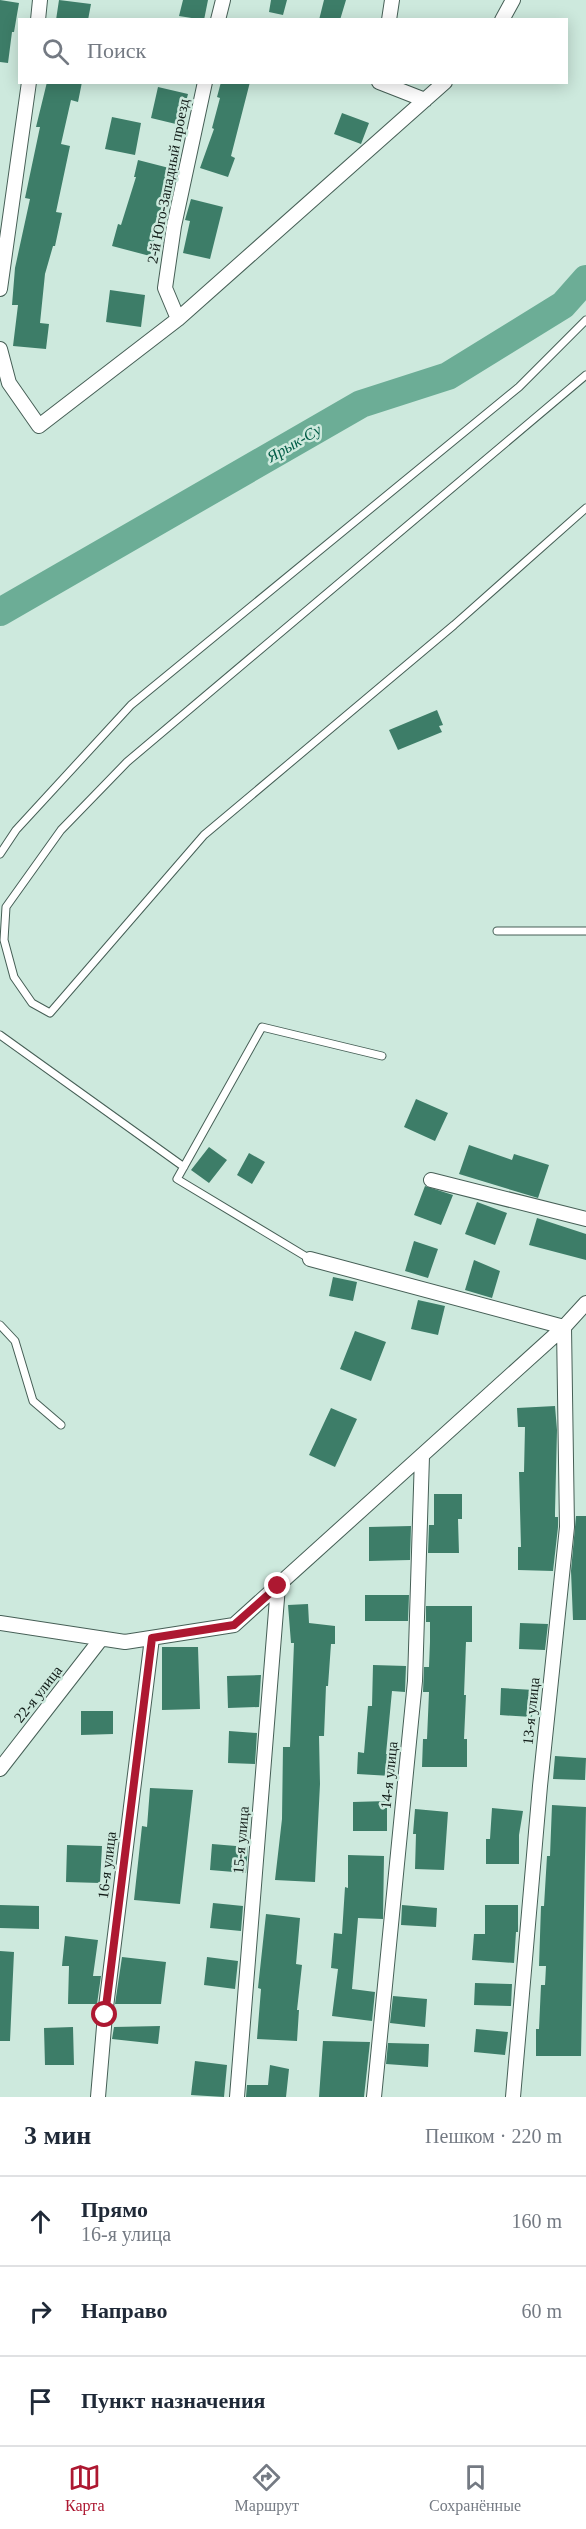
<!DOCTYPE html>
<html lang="ru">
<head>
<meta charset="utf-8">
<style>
	body { margin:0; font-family:Georgia,serif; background:#f2f2f3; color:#1f2937 }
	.stop { position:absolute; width:18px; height:18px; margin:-14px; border:4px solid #ad1831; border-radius:50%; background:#fff }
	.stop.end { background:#ad1831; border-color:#fff; box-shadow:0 2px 6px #0008 }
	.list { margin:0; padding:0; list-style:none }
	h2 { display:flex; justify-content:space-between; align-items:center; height:78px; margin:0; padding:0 24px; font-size:26px }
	h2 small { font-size:20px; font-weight:400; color:#747a83 }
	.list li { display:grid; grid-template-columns:39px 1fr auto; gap:18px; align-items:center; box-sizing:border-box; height:90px; padding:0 24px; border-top:2px solid #e0e1e3 }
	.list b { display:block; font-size:22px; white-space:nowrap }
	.list p { margin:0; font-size:20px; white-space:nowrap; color:#747a83 }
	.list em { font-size:20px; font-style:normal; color:#747a83 }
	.icon { flex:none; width:33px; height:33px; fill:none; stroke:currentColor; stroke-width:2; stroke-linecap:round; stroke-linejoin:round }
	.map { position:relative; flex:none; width:586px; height:2097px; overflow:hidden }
	.search { position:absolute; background:#fff; box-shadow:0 3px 15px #0003; left:18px; right:18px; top:18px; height:66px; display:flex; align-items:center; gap:15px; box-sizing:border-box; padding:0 21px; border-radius:0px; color:#747a83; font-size:22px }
	.sheet { height:348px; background:#fff }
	nav { display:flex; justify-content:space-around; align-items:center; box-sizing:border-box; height:84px; border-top:2px solid #e0e1e3; background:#fff; font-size:16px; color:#747a83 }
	nav a { display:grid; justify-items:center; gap:3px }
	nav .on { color:#ad1831 }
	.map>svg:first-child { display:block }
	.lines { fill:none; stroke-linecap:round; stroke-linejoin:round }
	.river { stroke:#6cad96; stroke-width:28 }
	.building { fill:#3d7d68 }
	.lane-casing { stroke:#465f56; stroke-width:9 }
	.street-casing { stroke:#465f56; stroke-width:16 }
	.lane { stroke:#fff; stroke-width:7 }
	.street { stroke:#fff; stroke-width:14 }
	.route { stroke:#ad1831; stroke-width:8 }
	.labels { text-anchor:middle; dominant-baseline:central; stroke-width:5; stroke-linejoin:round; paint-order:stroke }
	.street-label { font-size:15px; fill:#111b17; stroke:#cde9dd }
	.water-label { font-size:16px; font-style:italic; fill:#025d47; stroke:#cde9dd }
</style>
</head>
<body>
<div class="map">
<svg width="586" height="2097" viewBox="0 0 586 2097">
	<rect width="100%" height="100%" fill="#cde9dd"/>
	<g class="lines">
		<path class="river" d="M 0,612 L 361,404 L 448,376 L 563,305 L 586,279"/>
	</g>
	<path class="building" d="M 0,0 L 19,3 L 14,32 L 12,32 L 8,63 L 0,62 Z
		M 59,0 L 91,4 L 88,20 L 56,20 Z
		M 183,0 L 208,0 L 204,20 L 179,16 Z
		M 271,0 L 287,0 L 283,15 L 269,12 Z
		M 324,0 L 346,0 L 340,20 L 319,20 Z
		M 47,82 L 82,82 L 78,102 L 71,100 L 61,144 L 70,146 L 56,212 L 62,213 L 55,246 L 53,246 L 45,274 L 40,323 L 49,324 L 46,349 L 13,346 L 18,305 L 12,305 L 15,268 L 30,199 L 25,198 L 40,127 L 36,127 Z
		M 221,82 L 250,82 L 231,156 L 235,158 L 228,177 L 200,168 L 214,129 L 212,128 L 220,98 L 217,97 Z
		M 158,87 L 188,94 L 180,125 L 151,118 Z
		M 342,113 L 369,123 L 361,144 L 334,134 Z
		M 112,117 L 141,123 L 135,155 L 105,149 Z
		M 138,160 L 173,169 L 150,256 L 112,246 L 118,224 L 121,225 L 136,177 L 134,177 Z
		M 191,199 L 223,207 L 210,259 L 183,253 L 190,221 L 185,220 Z
		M 110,290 L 145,295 L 141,327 L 106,322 Z
		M 437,710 L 443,725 L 439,726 L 442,732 L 398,750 L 389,730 Z
		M 416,1099 L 448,1113 L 435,1141 L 404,1127 Z
		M 469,1145 L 512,1160 L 514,1154 L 549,1165 L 538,1198 L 459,1174 Z
		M 209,1147 L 227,1160 L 209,1183 L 191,1170 Z
		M 249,1153 L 265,1162 L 252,1184 L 237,1175 Z
		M 425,1186 L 453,1195 L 441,1225 L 414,1215 Z
		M 477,1202 L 507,1213 L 495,1245 L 465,1234 Z
		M 537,1218 L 586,1234 L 586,1260 L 529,1245 Z
		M 414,1241 L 438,1249 L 428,1278 L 405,1271 Z
		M 474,1260 L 500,1271 L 492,1298 L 465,1290 Z
		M 333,1277 L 357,1282 L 353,1301 L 329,1296 Z
		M 418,1300 L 445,1306 L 438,1335 L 411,1329 Z
		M 355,1331 L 386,1342 L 371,1381 L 340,1369 Z
		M 555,1406 L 557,1430 L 555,1512 L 555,1517 L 558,1517 L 558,1527 L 553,1571 L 518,1570 L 518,1547 L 521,1547 L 519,1472 L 524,1472 L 525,1427 L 518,1427 L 517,1408 Z
		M 331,1408 L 357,1419 L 335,1467 L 309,1455 Z
		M 434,1494 L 462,1494 L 462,1519 L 458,1519 L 459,1553 L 428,1553 L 429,1525 L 434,1525 Z
		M 576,1516 L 586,1516 L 586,1620 L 573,1620 L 571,1571 Z
		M 411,1526 L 410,1560 L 369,1561 L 369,1527 Z
		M 365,1595 L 409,1595 L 408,1621 L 365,1621 Z
		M 308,1604 L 309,1623 L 335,1626 L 335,1644 L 331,1644 L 328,1686 L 326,1686 L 324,1736 L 319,1736 L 320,1784 L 315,1882 L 275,1880 L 282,1819 L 283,1747 L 290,1747 L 294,1643 L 291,1643 L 288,1605 Z
		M 426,1606 L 472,1606 L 472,1642 L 466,1642 L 464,1695 L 466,1695 L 464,1739 L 467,1739 L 467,1767 L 422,1767 L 423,1739 L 427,1739 L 429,1692 L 423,1692 L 424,1667 L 429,1667 L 430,1642 L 430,1622 L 426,1622 Z
		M 520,1623 L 548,1624 L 545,1650 L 519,1649 Z
		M 162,1647 L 198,1647 L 200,1709 L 162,1710 Z
		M 373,1665 L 406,1666 L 405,1692 L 392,1691 L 386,1754 L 393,1754 L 391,1776 L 357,1774 L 358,1752 L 364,1753 L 368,1706 L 372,1706 Z
		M 261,1675 L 259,1707 L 228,1708 L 227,1676 Z
		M 501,1688 L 534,1690 L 532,1717 L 500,1715 Z
		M 81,1711 L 113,1711 L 113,1734 L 81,1735 Z
		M 229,1731 L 257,1733 L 255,1764 L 228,1763 Z
		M 555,1756 L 586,1758 L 585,1780 L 553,1779 Z
		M 150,1788 L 193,1790 L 180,1904 L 134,1900 L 142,1826 L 147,1827 Z
		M 387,1801 L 387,1831 L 353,1831 L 353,1802 Z
		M 552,1805 L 586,1807 L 581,2056 L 536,2056 L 536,2029 L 539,2029 L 541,1985 L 545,1985 L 546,1966 L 539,1966 L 541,1906 L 544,1906 L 547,1856 L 550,1856 Z
		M 492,1808 L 523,1811 L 519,1835 L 519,1864 L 486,1864 L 486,1839 L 490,1839 Z
		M 415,1809 L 448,1812 L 444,1870 L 415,1869 L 416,1834 L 413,1834 Z
		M 212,1844 L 248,1847 L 246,1873 L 210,1870 Z
		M 67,1845 L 102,1846 L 100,1883 L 66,1882 Z
		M 348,1855 L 384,1856 L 383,1919 L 358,1918 L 352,1989 L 375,1992 L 372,2021 L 332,2016 L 338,1969 L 331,1968 L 334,1933 L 342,1934 L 345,1887 L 348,1888 Z
		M 213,1903 L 243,1906 L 241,1931 L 210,1928 Z
		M 0,1905 L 39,1906 L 39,1929 L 0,1928 Z
		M 402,1905 L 437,1908 L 436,1927 L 401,1925 Z
		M 485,1905 L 518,1905 L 518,1932 L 516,1932 L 514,1963 L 472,1960 L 474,1934 L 485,1934 Z
		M 266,1914 L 300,1918 L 296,1964 L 302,1965 L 297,2010 L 299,2010 L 297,2041 L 257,2039 L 261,1989 L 258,1988 Z
		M 65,1936 L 98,1940 L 93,1976 L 101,1976 L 97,2004 L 68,2004 L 69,1966 L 62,1966 Z
		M 0,1951 L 14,1952 L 10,2041 L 0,2041 Z
		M 122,1957 L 166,1962 L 161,2004 L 115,2004 Z
		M 207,1957 L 238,1961 L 235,1989 L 204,1985 Z
		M 475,1983 L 512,1984 L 511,2006 L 474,2005 Z
		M 393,1996 L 427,1999 L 425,2027 L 390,2023 Z
		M 160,2026 L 158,2044 L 112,2039 L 114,2027 Z
		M 73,2027 L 74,2065 L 45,2065 L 44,2028 Z
		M 476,2029 L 508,2032 L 505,2055 L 474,2052 Z
		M 323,2041 L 370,2042 L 364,2097 L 319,2097 Z
		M 388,2043 L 429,2044 L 428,2067 L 386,2064 Z
		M 195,2061 L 227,2065 L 224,2097 L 191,2095 Z
		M 270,2065 L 289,2069 L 286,2097 L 246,2097 L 247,2085 L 268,2085 Z"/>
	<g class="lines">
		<g class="lane-casing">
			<path id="lane" d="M 586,375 L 127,762 L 61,830 L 6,907 L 4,940 L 14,977 L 32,1003 L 50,1013 L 204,835 L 454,625 L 586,508
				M 0,854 L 16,830 L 131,705 L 519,387 L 586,320
				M 497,931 L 586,931
				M 0,1035 L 184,1167
				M 310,1259 L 177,1179 L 262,1027 L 382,1056
				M 0,1325 L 15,1341 L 33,1401 L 61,1425"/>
		</g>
		<g class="street-casing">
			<path id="street" d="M 38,20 L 40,0
				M 218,20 L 223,0
				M 389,20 L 392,0
				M 502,20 L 513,0
				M 379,82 L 425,100
				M 0,289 L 29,82
				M 178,319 L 165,288 L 174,226 L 205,82
				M 0,349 L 9,383 L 39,426 L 178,319 L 445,82
				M 431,1180 L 586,1219
				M 310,1259 L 564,1327 L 567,1527 L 540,1786 L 513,2097
				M 0,1623 L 125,1642 L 234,1625 L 564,1327 L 586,1303
				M 0,1769 L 101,1639
				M 98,2097 L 105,2015 L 152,1638
				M 237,2097 L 278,1586
				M 374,2097 L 415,1681 L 422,1456"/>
		</g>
		<use href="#lane" class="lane"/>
		<use href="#street" class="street"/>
	</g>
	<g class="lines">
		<path class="route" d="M 105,2015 L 152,1638 L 234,1625 L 278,1586"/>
	</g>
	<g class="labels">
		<g class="street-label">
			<text transform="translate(168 181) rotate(-79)">2-й Юго-Западный проезд</text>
			<text transform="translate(38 1694) rotate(-52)">22-я улица</text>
			<text transform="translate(531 1711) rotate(-84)">13-я улица</text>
			<text transform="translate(389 1775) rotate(-84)">14-я улица</text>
			<text transform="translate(241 1840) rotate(-85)">15-я улица</text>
			<text transform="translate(107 1865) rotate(-83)">16-я улица</text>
		</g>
		<g class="water-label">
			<text transform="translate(294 443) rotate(-30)">Ярык-Су</text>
		</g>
	</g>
</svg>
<div class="stop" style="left:105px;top:2015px"></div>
<div class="stop end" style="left:278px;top:1586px"></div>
<div class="search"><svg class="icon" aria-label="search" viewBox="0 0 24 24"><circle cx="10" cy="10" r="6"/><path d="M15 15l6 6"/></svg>Поиск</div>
</div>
<section class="sheet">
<h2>3 мин<small>Пешком · 220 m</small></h2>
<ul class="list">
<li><svg class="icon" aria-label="ahead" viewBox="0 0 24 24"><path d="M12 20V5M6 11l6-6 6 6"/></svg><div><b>Прямо</b><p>16-я улица</p></div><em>160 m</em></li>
<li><svg class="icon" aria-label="right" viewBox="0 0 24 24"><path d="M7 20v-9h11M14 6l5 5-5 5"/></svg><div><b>Направо</b></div><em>60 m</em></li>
<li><svg class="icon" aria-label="arrive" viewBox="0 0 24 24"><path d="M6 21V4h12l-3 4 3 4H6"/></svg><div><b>Пункт назначения</b></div></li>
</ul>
</section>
<nav>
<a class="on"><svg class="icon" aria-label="map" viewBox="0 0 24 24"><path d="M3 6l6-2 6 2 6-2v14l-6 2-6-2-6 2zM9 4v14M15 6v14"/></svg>Карта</a>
<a><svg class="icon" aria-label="directions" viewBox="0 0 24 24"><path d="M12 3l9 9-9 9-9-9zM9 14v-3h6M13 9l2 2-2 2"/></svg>Маршрут</a>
<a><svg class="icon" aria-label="saved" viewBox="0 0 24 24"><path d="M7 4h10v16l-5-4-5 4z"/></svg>Сохранённые</a>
</nav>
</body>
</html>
